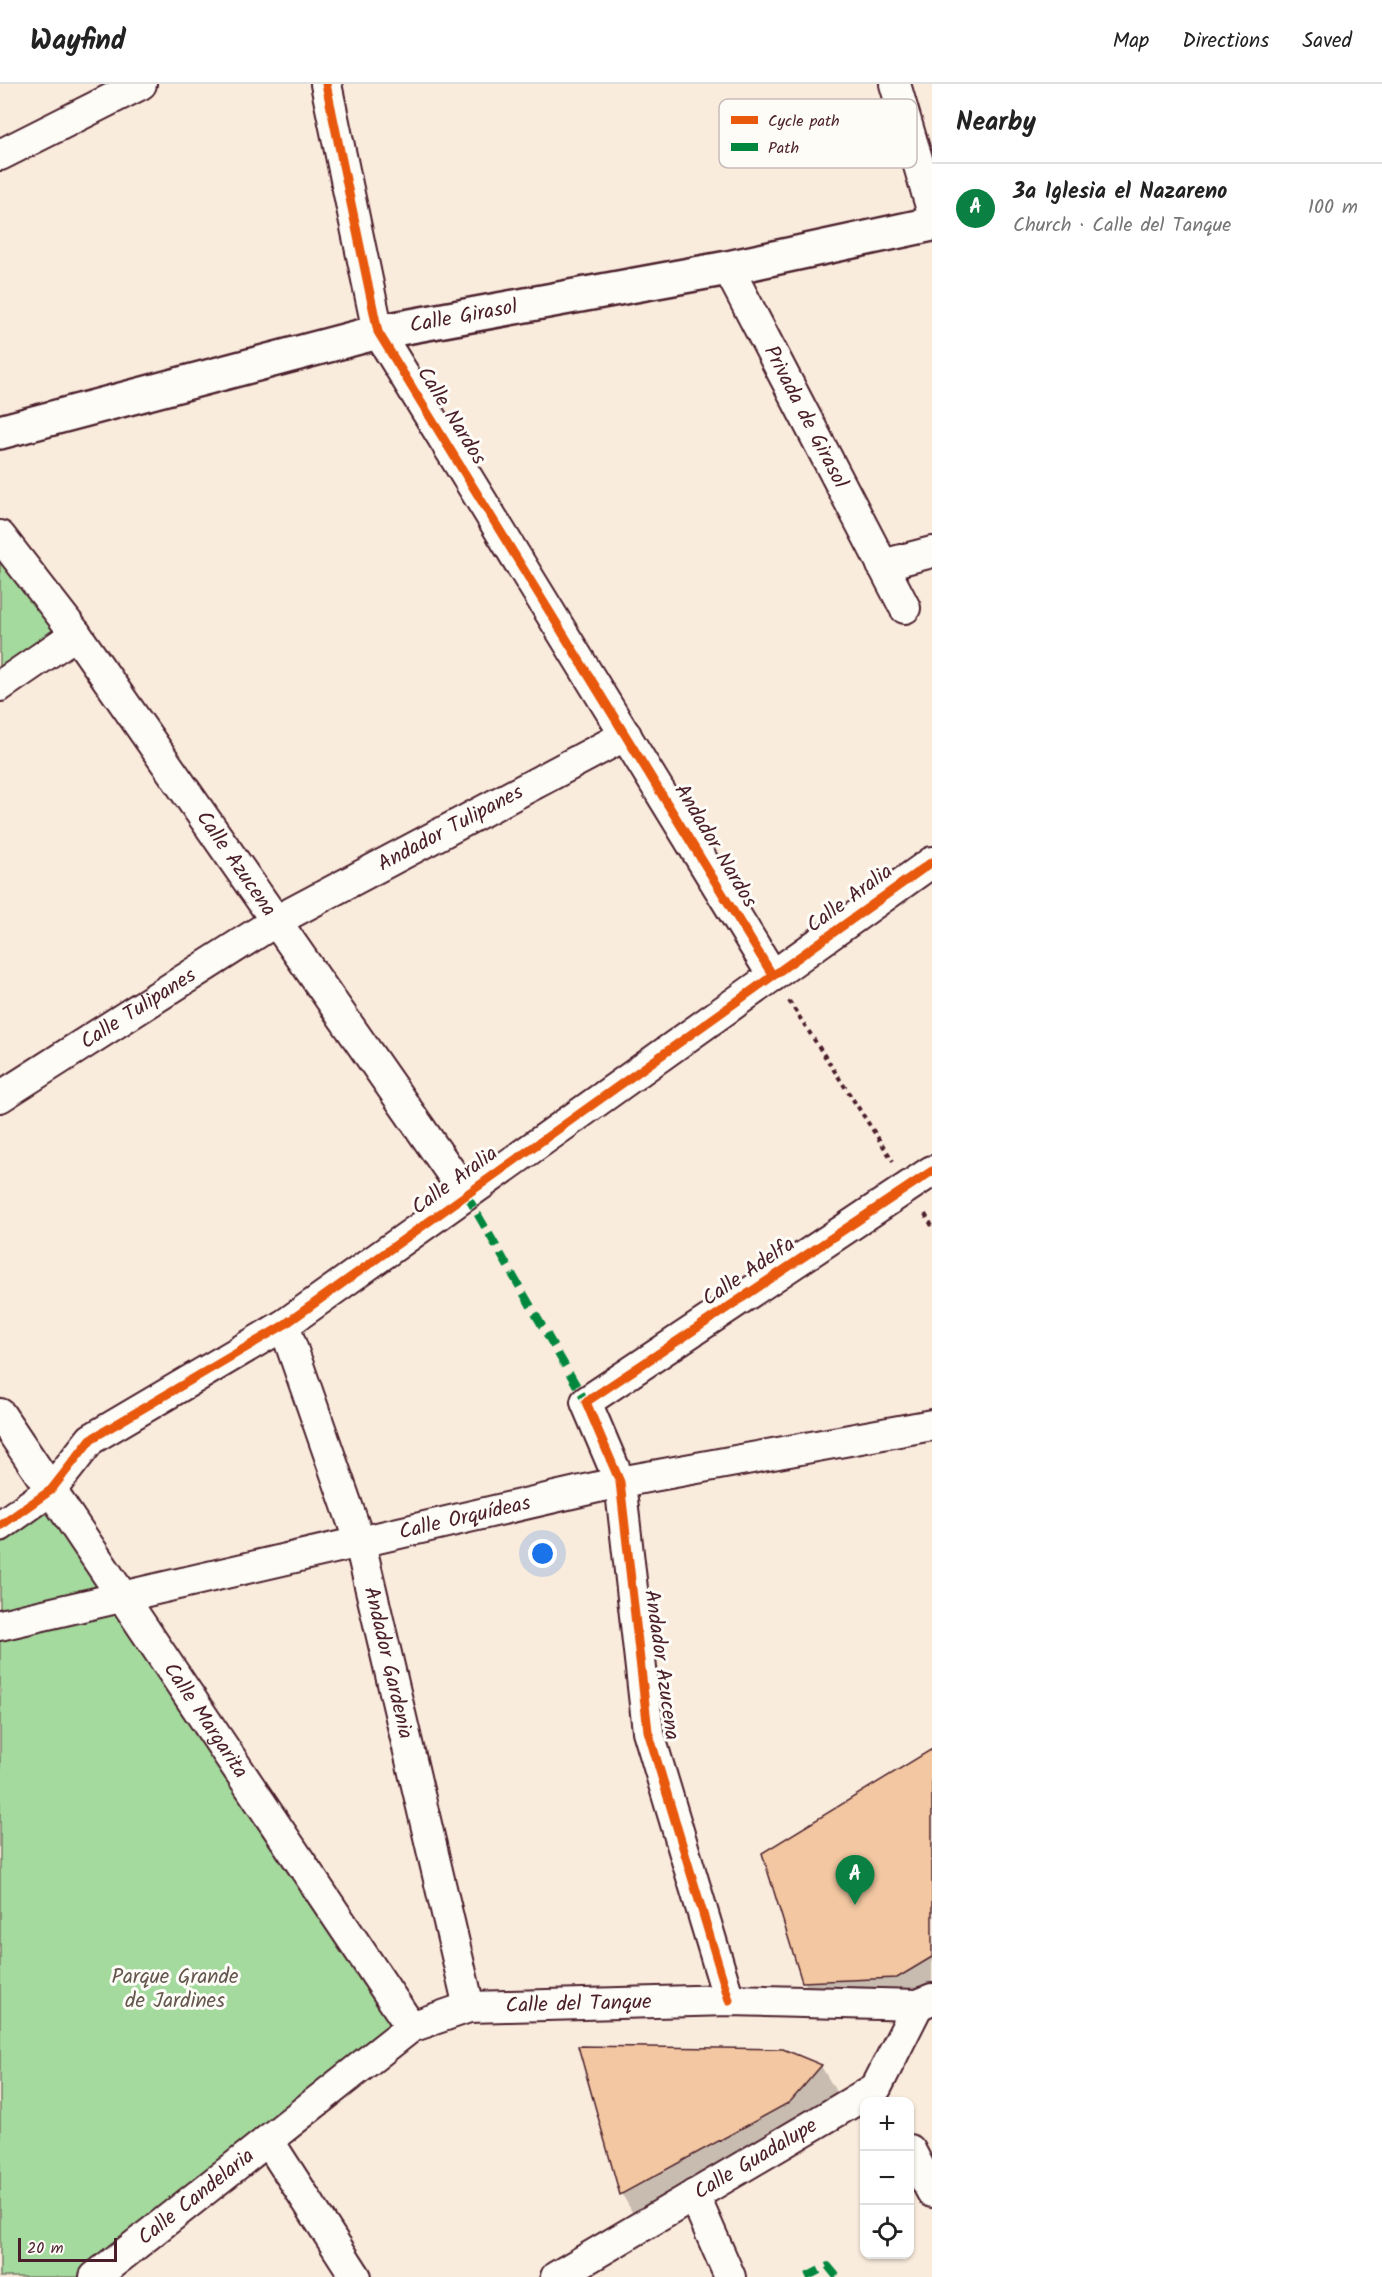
<!DOCTYPE html>
<html lang="en">
<head>
<meta charset="utf-8">
<style>
	body { margin:0; font-family:Kalam,sans-serif; background:#f2f2f2; color:#222 }
	.controls { position:absolute; right:18px; bottom:18px; display:grid; overflow:hidden; border-radius:12px; box-shadow:0 2px 4px #0004 }
	.controls button { width:54px; height:54px; display:grid; place-items:center; padding:0; border:0; border-bottom:2px solid #e0e0e0; background:#fff; color:#222; font:30px sans-serif }
	.scale { position:absolute; left:18px; bottom:15px; width:99px; box-sizing:border-box; padding-left:6px; border:3px solid #4a1f2b; border-top:0; font-size:16px; line-height:21px; white-space:nowrap; color:#4a1f2b; -webkit-text-stroke:4px #fdfcf7; paint-order:stroke }
	.you { position:absolute; left:543px; top:1470px; width:21px; height:21px; margin:-15px; border:4px solid #fff; border-radius:50%; background:#1a73e8; box-shadow:0 0 0 9px #1a73e833 }
	.badge { display:grid; place-items:center; width:39px; height:39px; border-radius:50%; background:#0b8043; color:#fff; font-size:20px; font-weight:700 }
	.pin { position:absolute; translate:-50% -50px; filter:drop-shadow(0 2px 3px #0008) }
	.pin::after { content:''; position:absolute; top:32px; width:21px; height:18px; background:inherit; clip-path:polygon(0 0,100% 0,50% 100%) }
	.list { margin:0; padding:0; list-style:none }
	h2 { display:flex; justify-content:space-between; align-items:center; height:78px; margin:0; padding:0 24px; font-size:26px }
	h2 small { font-size:20px; font-weight:400; color:#767676 }
	.list li { display:grid; grid-template-columns:39px 1fr auto; gap:18px; align-items:center; box-sizing:border-box; height:90px; padding:0 24px; border-top:2px solid #e0e0e0 }
	.list b { display:block; font-size:22px; white-space:nowrap }
	.list p { margin:0; font-size:20px; white-space:nowrap; color:#767676 }
	.list em { font-size:20px; font-style:normal; color:#767676 }
	.icon { flex:none; width:33px; height:33px; fill:none; stroke:currentColor; stroke-width:2; stroke-linecap:round; stroke-linejoin:round }
	.map { position:relative; flex:none; width:932px; height:2193px; overflow:hidden }
	header { display:flex; align-items:center; gap:36px; box-sizing:border-box; height:84px; padding:0 30px; background:#fff; border-bottom:2px solid #e0e0e0 }
	header strong { font-size:28px }
	nav { display:flex; gap:33px; margin-inline-start:auto; font-size:21px }
	main { display:flex }
	aside { flex:1; background:#fff }
	.map>svg:first-child { display:block }
	.green { fill:#a4da9e; stroke:#777c64; stroke-width:1.5 }
	.shadow { fill:#0003 }
	.building { fill:#f2c7a1; stroke:#4a1f2b; stroke-width:1.5 }
	.lines { fill:none; stroke-linecap:round; stroke-linejoin:round }
	.street-casing { stroke:#4a1f2b; stroke-width:34 }
	.secondary-casing { stroke:#4a1f2b; stroke-width:38 }
	.path { stroke:#4a1f2b; stroke-width:4; stroke-dasharray:4.5 4.5; stroke-linecap:butt }
	.street { stroke:#fdfcf7; stroke-width:30 }
	.secondary { stroke:#fdfcf7; stroke-width:33 }
	.quiet { stroke:#00873e; stroke-width:8; stroke-dasharray:15 8; stroke-linecap:butt }
	.cycleway-casing { stroke:#fdfcf7; stroke-width:13 }
	.cycleway { stroke:#e8590c; stroke-width:9 }
	.labels { text-anchor:middle; dominant-baseline:central; stroke-width:6; stroke-linejoin:round; paint-order:stroke }
	.street-label { font-size:21px; fill:#4a1f2b; stroke:#fdfcf7 }
	.park-label { font-size:21px; fill:#65574e; stroke:#fdfcf7 }
	.key { fill:#fdfcf7; stroke:#c7baba; stroke-width:1.5 }
	.key-label { font-size:16px; fill:#4a1f2b }
</style>
</head>
<body>
<header>
<strong>Wayfind</strong>
<nav><a>Map</a><a>Directions</a><a>Saved</a></nav>
</header>
<main>
<div class="map">
<svg width="932" height="2193" viewBox="0 0 932 2193">
	<rect width="100%" height="100%" fill="#faecdd"/>
	<filter id="ink" filterUnits="userSpaceOnUse"><feTurbulence type="fractalNoise" baseFrequency=".0167" numOctaves="2"/><feDisplacementMap in="SourceGraphic" scale="12" xChannelSelector="R" yChannelSelector="G"/><feConvolveMatrix kernelMatrix="1 2 1 2 8 2 1 2 1" color-interpolation-filters="sRGB"/></filter>
	<g filter="url(#ink)">
		<path class="green" d="M 0,461 L 67,538 L 0,586 Z
			M 51,1406 L 411,1943 L 95,2193 L 0,2193 L 0,1442 Z"/>
		<path class="shadow" d="M 932,1667 L 932,1916 L 822,1929 L 804,1897 Z
			M 783,1967 L 821,1982 L 840,2014 L 640,2142 L 622,2110 Z"/>
		<path class="building" d="M 932,1665 L 932,1873 L 897,1894 L 802,1898 L 762,1769 Z
			M 578,1962 L 783,1965 L 822,1981 L 790,2018 L 620,2111 Z"/>
		<g class="lines">
			<g class="street-casing">
				<g id="street">
					<path d="M 326,0 L 378,248 L 773,892"/>
					<path d="M 895,0 L 932,126"/>
					<path d="M 0,71 L 141,0"/>
					<path id="s1" d="M 728,184 L 905,524"/>
					<path id="s2" d="M 0,452 L 76,550 L 466,1110"/>
					<path d="M 882,481 L 932,468"/>
					<path d="M 0,602 L 76,550"/>
					<path id="s3" d="M 0,1013 L 276,837 L 626,651"/>
					<path id="s4" d="M 284,1241 L 360,1459 L 469,1923"/>
					<path id="s5" d="M 0,1330 L 411,1943"/>
					<path d="M 0,1442 L 51,1406 L 91,1355 L 284,1241 L 932,778"/>
					<path id="s6" d="M 0,1541 L 620,1398 L 932,1341"/>
					<path d="M 729,1916 L 648,1647 L 620,1398 L 586,1318 L 932,1087"/>
					<path d="M 268,2056 L 356,2193"/>
					<path d="M 910,2066 L 932,2108"/>
					<path d="M 694,2111 L 730,2193"/>
					<path id="s7" d="M 95,2193 L 411,1943 L 469,1923 L 729,1916 L 918,1921 L 932,1915"/>
					<path id="s8" d="M 556,2193 L 876,2004 L 918,1921"/>
				</g>
			</g>
			<g class="secondary-casing">
				<g id="secondary">
					<path id="s9" d="M 0,348 L 378,248 L 728,184 L 932,140"/>
				</g>
			</g>
			<path class="path" d="M 789,917 L 893,1077
				M 925,1130 L 932,1142"/>
			<use href="#street" class="street"/>
			<use href="#secondary" class="secondary"/>
			<path class="quiet" d="M 466,1110 L 586,1318
				M 806,2193 L 828,2182 L 837,2193"/>
			<g class="cycleway-casing">
				<path id="cycleway" d="M 326,0 L 378,248 L 773,892
					M 0,1442 L 51,1406 L 91,1355 L 284,1241 L 932,778
					M 729,1916 L 648,1647 L 620,1398 L 586,1318 L 932,1087"/>
			</g>
			<use href="#cycleway" class="cycleway"/>
		</g>
	</g>
	<g class="labels">
		<g class="street-label">
			<text stroke="none"><textPath href="#s9" startOffset="478">Calle Girasol</textPath></text>
			<text transform="translate(451 332) rotate(58)">Calle Nardos</text>
			<text stroke="none"><textPath href="#s1" startOffset="168">Privada de Girasol</textPath></text>
			<text stroke="none"><textPath href="#s3" startOffset="525">Andador Tulipanes</textPath></text>
			<text transform="translate(715 762) rotate(59)">Andador Nardos</text>
			<text stroke="none"><textPath href="#s2" startOffset="404">Calle Azucena</textPath></text>
			<text transform="translate(850 815) rotate(-36)">Calle Aralia</text>
			<text stroke="none"><textPath href="#s3" startOffset="164">Calle Tulipanes</textPath></text>
			<text transform="translate(455 1097) rotate(-36)">Calle Aralia</text>
			<text transform="translate(749 1188) rotate(-34)">Calle Adelfa</text>
			<text stroke="none"><textPath href="#s6" startOffset="477">Calle Orquídeas</textPath></text>
			<text stroke="none"><textPath href="#s4" startOffset="354">Andador Gardenia</textPath></text>
			<text transform="translate(661 1581) rotate(82)">Andador Azucena</text>
			<text stroke="none"><textPath href="#s5" startOffset="369">Calle Margarita</textPath></text>
			<text stroke="none"><textPath href="#s7" startOffset="574">Calle del Tanque</textPath></text>
			<text stroke="none"><textPath href="#s8" startOffset="232">Calle Guadalupe</textPath></text>
			<text stroke="none"><textPath href="#s7" startOffset="129">Calle Candelaria</textPath></text>
		</g>
		<g class="park-label">
			<text x="175" y="1893">Parque Grande<tspan x="175" dy="24">de Jardines</tspan></text>
		</g>
	</g>
	<rect x="719" y="15" width="198" height="69" rx="9" class="key"/>
	<rect x="731" y="32" width="27" height="8" fill="#e8590c"/>
	<rect x="731" y="59" width="27" height="8" fill="#00873e"/>
	<g class="key-label">
		<text x="768" y="42">Cycle path</text>
		<text x="768" y="69">Path</text>
	</g>
</svg>
<div class="controls">
<button>+</button>
<button>−</button>
<button><svg class="icon" aria-label="locate" viewBox="0 0 24 24"><circle cx="12" cy="12" r="6"/><path d="M12 2v4M12 18v4M2 12h4M18 12h4"/></svg></button>
</div>
<div class="scale">20 m</div>
<div class="you"></div>
<div class="pin badge" style="left:855px;top:1821px">A</div>
</div>
<aside>
<h2>Nearby<small></small></h2>
<ul class="list">
<li><span class="badge">A</span><div><b>3a Iglesia el Nazareno</b><p>Church · Calle del Tanque</p></div><em>100 m</em></li>
</ul>
</aside>
</main>
</body>
</html>
